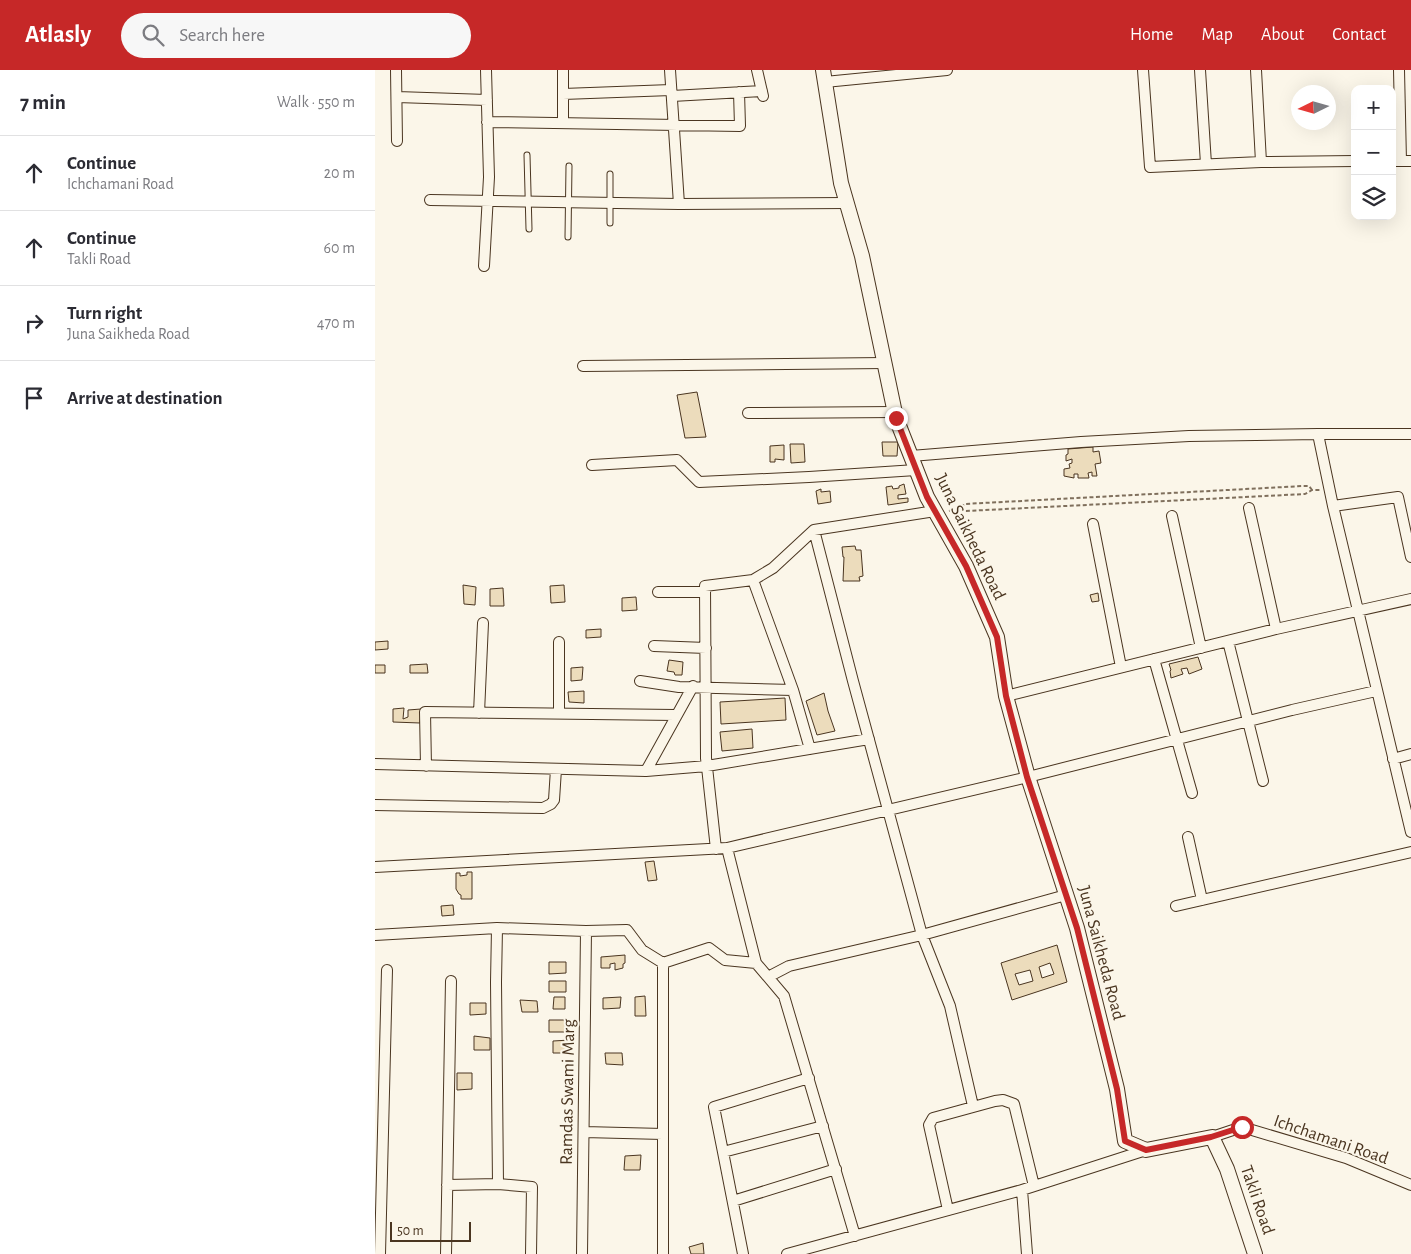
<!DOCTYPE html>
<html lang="en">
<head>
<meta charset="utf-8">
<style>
	body { margin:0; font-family:"Alegreya Sans",sans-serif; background:#f7f7f7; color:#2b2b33 }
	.controls { position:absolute; right:15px; top:15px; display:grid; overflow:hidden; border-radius:10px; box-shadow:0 5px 20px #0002 }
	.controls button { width:45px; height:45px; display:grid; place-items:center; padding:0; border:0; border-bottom:1px solid #e1e1e2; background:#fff; color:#2b2b33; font:25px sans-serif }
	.compass { position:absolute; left:916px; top:15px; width:45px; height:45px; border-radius:50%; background:#fff; box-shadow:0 5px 20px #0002; rotate:265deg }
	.scale { position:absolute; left:15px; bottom:12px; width:81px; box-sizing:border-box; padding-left:5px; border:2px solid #4a3520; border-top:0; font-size:14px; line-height:18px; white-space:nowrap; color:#4a3520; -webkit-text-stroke:4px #fbf6e9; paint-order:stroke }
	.stop { position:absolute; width:15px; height:15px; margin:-11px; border:4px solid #c62828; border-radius:50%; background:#fff }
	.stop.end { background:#c62828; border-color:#fff; box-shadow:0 1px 5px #0008 }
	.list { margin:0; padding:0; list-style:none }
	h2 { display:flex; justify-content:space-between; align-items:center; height:65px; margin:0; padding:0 20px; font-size:21px }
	h2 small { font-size:16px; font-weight:400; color:#7c7c81 }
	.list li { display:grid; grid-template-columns:32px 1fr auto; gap:15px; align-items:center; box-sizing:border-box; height:75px; padding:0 20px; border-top:1px solid #e1e1e2 }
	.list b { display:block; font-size:19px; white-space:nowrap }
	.list p { margin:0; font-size:16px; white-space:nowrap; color:#7c7c81 }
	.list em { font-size:16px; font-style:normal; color:#7c7c81 }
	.icon { flex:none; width:28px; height:28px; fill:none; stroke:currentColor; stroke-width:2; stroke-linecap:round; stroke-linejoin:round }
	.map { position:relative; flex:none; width:1036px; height:1184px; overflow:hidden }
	header { display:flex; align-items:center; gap:30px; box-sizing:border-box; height:70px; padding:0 25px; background:#c62828; color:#fff }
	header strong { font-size:24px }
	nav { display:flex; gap:28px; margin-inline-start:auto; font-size:18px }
	.search { width:350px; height:45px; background:#f7f7f7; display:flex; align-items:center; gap:12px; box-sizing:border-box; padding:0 18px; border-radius:28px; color:#7c7c81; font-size:19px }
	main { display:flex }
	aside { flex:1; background:#fff }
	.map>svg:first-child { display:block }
	.building { fill:#ecdcbc; stroke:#4a3520; fill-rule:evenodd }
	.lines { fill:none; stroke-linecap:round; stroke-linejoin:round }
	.lane-casing { stroke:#4a3520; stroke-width:7 }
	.street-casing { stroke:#4a3520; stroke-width:12 }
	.secondary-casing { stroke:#4a3520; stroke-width:16 }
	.path { stroke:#7f6f5c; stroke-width:2; stroke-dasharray:4 2.5; stroke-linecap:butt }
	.lane { stroke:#fbf6e9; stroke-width:5 }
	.street { stroke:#fbf6e9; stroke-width:10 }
	.secondary { stroke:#fbf6e9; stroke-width:14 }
	.route { stroke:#c62828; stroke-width:6 }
	.labels { text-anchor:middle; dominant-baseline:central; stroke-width:4; stroke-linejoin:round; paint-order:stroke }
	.street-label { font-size:18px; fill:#4a3520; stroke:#fbf6e9 }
</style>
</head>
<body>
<header>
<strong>Atlasly</strong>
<div class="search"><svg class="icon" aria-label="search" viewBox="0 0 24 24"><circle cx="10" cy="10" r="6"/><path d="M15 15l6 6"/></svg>Search here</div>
<nav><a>Home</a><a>Map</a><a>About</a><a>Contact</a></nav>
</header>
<main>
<aside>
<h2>7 min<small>Walk · 550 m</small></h2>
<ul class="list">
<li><svg class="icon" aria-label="ahead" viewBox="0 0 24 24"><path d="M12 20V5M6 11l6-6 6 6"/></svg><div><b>Continue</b><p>Ichchamani Road</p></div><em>20 m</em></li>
<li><svg class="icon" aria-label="ahead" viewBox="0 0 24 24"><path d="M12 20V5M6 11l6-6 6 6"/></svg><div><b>Continue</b><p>Takli Road</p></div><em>60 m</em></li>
<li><svg class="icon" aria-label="right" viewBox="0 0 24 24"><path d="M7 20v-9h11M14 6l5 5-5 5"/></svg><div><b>Turn right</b><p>Juna Saikheda Road</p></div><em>470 m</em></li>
<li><svg class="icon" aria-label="arrive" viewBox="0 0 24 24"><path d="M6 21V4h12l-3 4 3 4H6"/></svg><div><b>Arrive at destination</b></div></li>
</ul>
</aside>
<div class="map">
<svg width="1036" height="1184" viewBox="0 0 1036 1184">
	<rect width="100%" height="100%" fill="#fbf6e9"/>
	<path class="building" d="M 322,322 L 331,367 L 310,368 L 302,325 Z
		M 507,372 L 523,372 L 522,386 L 508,386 Z
		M 415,374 L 429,374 L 430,392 L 416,393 Z
		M 409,375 L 409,390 L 400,389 L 400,392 L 395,392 L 395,376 Z
		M 718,377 L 718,382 L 724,381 L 726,393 L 720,394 L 722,406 L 717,406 L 717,402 L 713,403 L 714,408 L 703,408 L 703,404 L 699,404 L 699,408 L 689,406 L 689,399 L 695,398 L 694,394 L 697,393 L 697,389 L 691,391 L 691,385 L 693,384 L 693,379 Z
		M 529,414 L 531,424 L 523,425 L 523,429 L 533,428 L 533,432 L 513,435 L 511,417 L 517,416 L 518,419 L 524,418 L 524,416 Z
		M 446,419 L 446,422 L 455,421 L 456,432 L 443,434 L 441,421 Z
		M 480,476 L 481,480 L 486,480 L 488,506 L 484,507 L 485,511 L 468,511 L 469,487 L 468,487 L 467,477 Z
		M 88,515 L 101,517 L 100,535 L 89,534 Z
		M 189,515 L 190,532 L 176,533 L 175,516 Z
		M 128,518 L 129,536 L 115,536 L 115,519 Z
		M 723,523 L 724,531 L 717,532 L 715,525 Z
		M 261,527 L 262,540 L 247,541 L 247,528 Z
		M 226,559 L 226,567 L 211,568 L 211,560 Z
		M 13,571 L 13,579 L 0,580 L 0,572 Z
		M 823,587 L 827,599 L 814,604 L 812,598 L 806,599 L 808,604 L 796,608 L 795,601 L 796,600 L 794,594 Z
		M 294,590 L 308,592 L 307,605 L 300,605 L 299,602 L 292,601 Z
		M 52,594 L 53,603 L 35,603 L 35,595 Z
		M 0,595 L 10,595 L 10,603 L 0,603 Z
		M 208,597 L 207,610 L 196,611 L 196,598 Z
		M 209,621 L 209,633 L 194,632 L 193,622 Z
		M 449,623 L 453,641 L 460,661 L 442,665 L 431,631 Z
		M 410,628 L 411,650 L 346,654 L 345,632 Z
		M 29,638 L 28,649 L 33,647 L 33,640 L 46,639 L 45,653 L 18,652 L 18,639 Z
		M 377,659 L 378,678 L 347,681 L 345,662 Z
		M 279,791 L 282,810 L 273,811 L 270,792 Z
		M 92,802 L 97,802 L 97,829 L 86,829 L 86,825 L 84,824 L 81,819 L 81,803 L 85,803 L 85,806 L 92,805 Z
		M 78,835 L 79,845 L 67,846 L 66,836 Z
		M 682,875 L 692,912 L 637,930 L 626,893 ZM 675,893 L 679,904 L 667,908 L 664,897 ZM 655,900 L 658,911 L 644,915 L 640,904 Z
		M 250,885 L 250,893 L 248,894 L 248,898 L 240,900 L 240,893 L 235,894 L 235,898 L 226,898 L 226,887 Z
		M 174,892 L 191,892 L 191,903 L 174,904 Z
		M 174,911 L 191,911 L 191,922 L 174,922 Z
		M 270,926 L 271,946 L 260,946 L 260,927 Z
		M 179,927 L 190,927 L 190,939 L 178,939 Z
		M 246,927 L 245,938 L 228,939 L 228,928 Z
		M 145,930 L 162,931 L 163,942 L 147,942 Z
		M 95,933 L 111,933 L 111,944 L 95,945 Z
		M 174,950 L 191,950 L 191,962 L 174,962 Z
		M 99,966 L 115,968 L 115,980 L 99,980 Z
		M 195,970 L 196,983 L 178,983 L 178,971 Z
		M 230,983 L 247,983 L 248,995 L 231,994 Z
		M 82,1003 L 97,1003 L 97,1019 L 82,1020 Z
		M 266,1085 L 265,1100 L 249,1100 L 250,1086 Z
		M 328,1173 L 329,1184 L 316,1184 L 314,1177 Z"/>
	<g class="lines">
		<g class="lane-casing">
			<path id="lane" d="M 152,85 L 154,159
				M 235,153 L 235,104
				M 193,167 L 194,96"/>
		</g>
		<g class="street-casing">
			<path id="street" d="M 21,0 L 22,71
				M 188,0 L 188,53
				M 295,0 L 304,134
				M 382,0 L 388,26
				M 768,0 L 775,97 L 886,92
				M 825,0 L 831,94
				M 881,0 L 886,92 L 980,91
				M 1024,0 L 1026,91
				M 450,12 L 572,0
				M 188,24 L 296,20
				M 297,26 L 387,21
				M 22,27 L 112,30
				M 112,52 L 365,56 L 364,22
				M 1017,91 L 1036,91
				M 55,130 L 304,134 L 472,133
				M 109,196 L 114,107 L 111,0
				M 208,296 L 510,293
				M 373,343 L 520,342
				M 943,364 L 1036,364
				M 536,386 L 706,372 L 814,366 L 943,364 L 958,436
				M 217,395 L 302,390 L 324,412 L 434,407 L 541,400
				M 874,438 L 901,559
				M 797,446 L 826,578
				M 718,454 L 746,597
				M 1036,487 L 1023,427 L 958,436 L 1036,762
				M 378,510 L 418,620 L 435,679
				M 283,522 L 330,522
				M 853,571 L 888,711
				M 184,572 L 184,644
				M 279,576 L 331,578
				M 779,589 L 817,723
				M 265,611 L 304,617 L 418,620
				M 631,626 L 901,559 L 1036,529
				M 104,643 L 108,553
				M 1018,689 L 1036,684
				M 0,694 L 271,701 L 332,696 L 494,669
				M 51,696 L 50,642 L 300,645
				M 271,701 L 318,616
				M 0,735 L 168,738 L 176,734 L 179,730 L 181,699
				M 813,767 L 827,830
				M 352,778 L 653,707 L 917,640 L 1001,621
				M 341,779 L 331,688 L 330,516 L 378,510 L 398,498 L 439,460 L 560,441
				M 0,797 L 352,778 L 381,893 L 409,926 L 480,1166
				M 801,836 L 1036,782
				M 0,865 L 122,858
				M 288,893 L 334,878 L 350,890 L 381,893
				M 393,907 L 414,896 L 547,865 L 478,611 L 439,460
				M 598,1036 L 575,936 L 547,865 L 691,825
				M 209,1062 L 288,1064
				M 837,1067 L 867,1057 L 971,1088 L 1036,1115
				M 348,1082 L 339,1037 L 434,1008
				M 72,1115 L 123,1114
				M 358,1131 L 461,1099
				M 573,1140 L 554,1055 L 558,1048 L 620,1031 L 628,1030 L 639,1034 L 659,1116
				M 5,1184 L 12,900
				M 71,1184 L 76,911
				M 156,1184 L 157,1117 L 123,1114 L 121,912 L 122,858 L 211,861 L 252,860 L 267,880 L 288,893 L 288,1184
				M 207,1184 L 211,861
				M 368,1184 L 348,1082 L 448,1056
				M 412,1184 L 647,1120
				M 652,1184 L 647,1120 L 771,1080"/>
		</g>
		<g class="secondary-casing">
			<path id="secondary" d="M 448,0 L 466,113 L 487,186 L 521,348 L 552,427 L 591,496 L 622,567 L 631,626 L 653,707 L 702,858 L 742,1019 L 750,1071 L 771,1080 L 837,1067 L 852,1099 L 880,1184"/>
		</g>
		<path class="path" d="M 586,438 L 588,441 L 591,441 L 930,424 L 937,420 L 945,420
			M 574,441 L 586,438 L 589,434 L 928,416 L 934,416 L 937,420"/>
		<use href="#lane" class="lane"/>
		<use href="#street" class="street"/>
		<use href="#secondary" class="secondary"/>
	</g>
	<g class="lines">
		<path class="route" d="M 521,348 L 552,427 L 591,496 L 622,567 L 631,626 L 652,707 L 702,858 L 742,1019 L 750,1071 L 771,1080 L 836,1067 L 867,1057"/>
	</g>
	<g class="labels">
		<g class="street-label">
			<text transform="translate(595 467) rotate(64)">Juna Saikheda Road</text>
			<text transform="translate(726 883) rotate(75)">Juna Saikheda Road</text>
			<text transform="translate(193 1022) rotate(-89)">Ramdas Swami Marg</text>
			<text transform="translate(956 1070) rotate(19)">Ichchamani Road</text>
			<text transform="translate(882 1130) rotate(71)">Takli Road</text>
		</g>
	</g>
</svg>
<div class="controls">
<button>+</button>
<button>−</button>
<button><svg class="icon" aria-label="layers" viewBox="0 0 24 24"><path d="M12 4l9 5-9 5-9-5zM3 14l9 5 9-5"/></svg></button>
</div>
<svg class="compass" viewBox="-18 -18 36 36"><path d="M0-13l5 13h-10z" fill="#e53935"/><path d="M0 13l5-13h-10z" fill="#7c7c81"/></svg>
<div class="scale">50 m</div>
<div class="stop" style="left:867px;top:1057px"></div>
<div class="stop end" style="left:521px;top:348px"></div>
</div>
</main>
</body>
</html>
